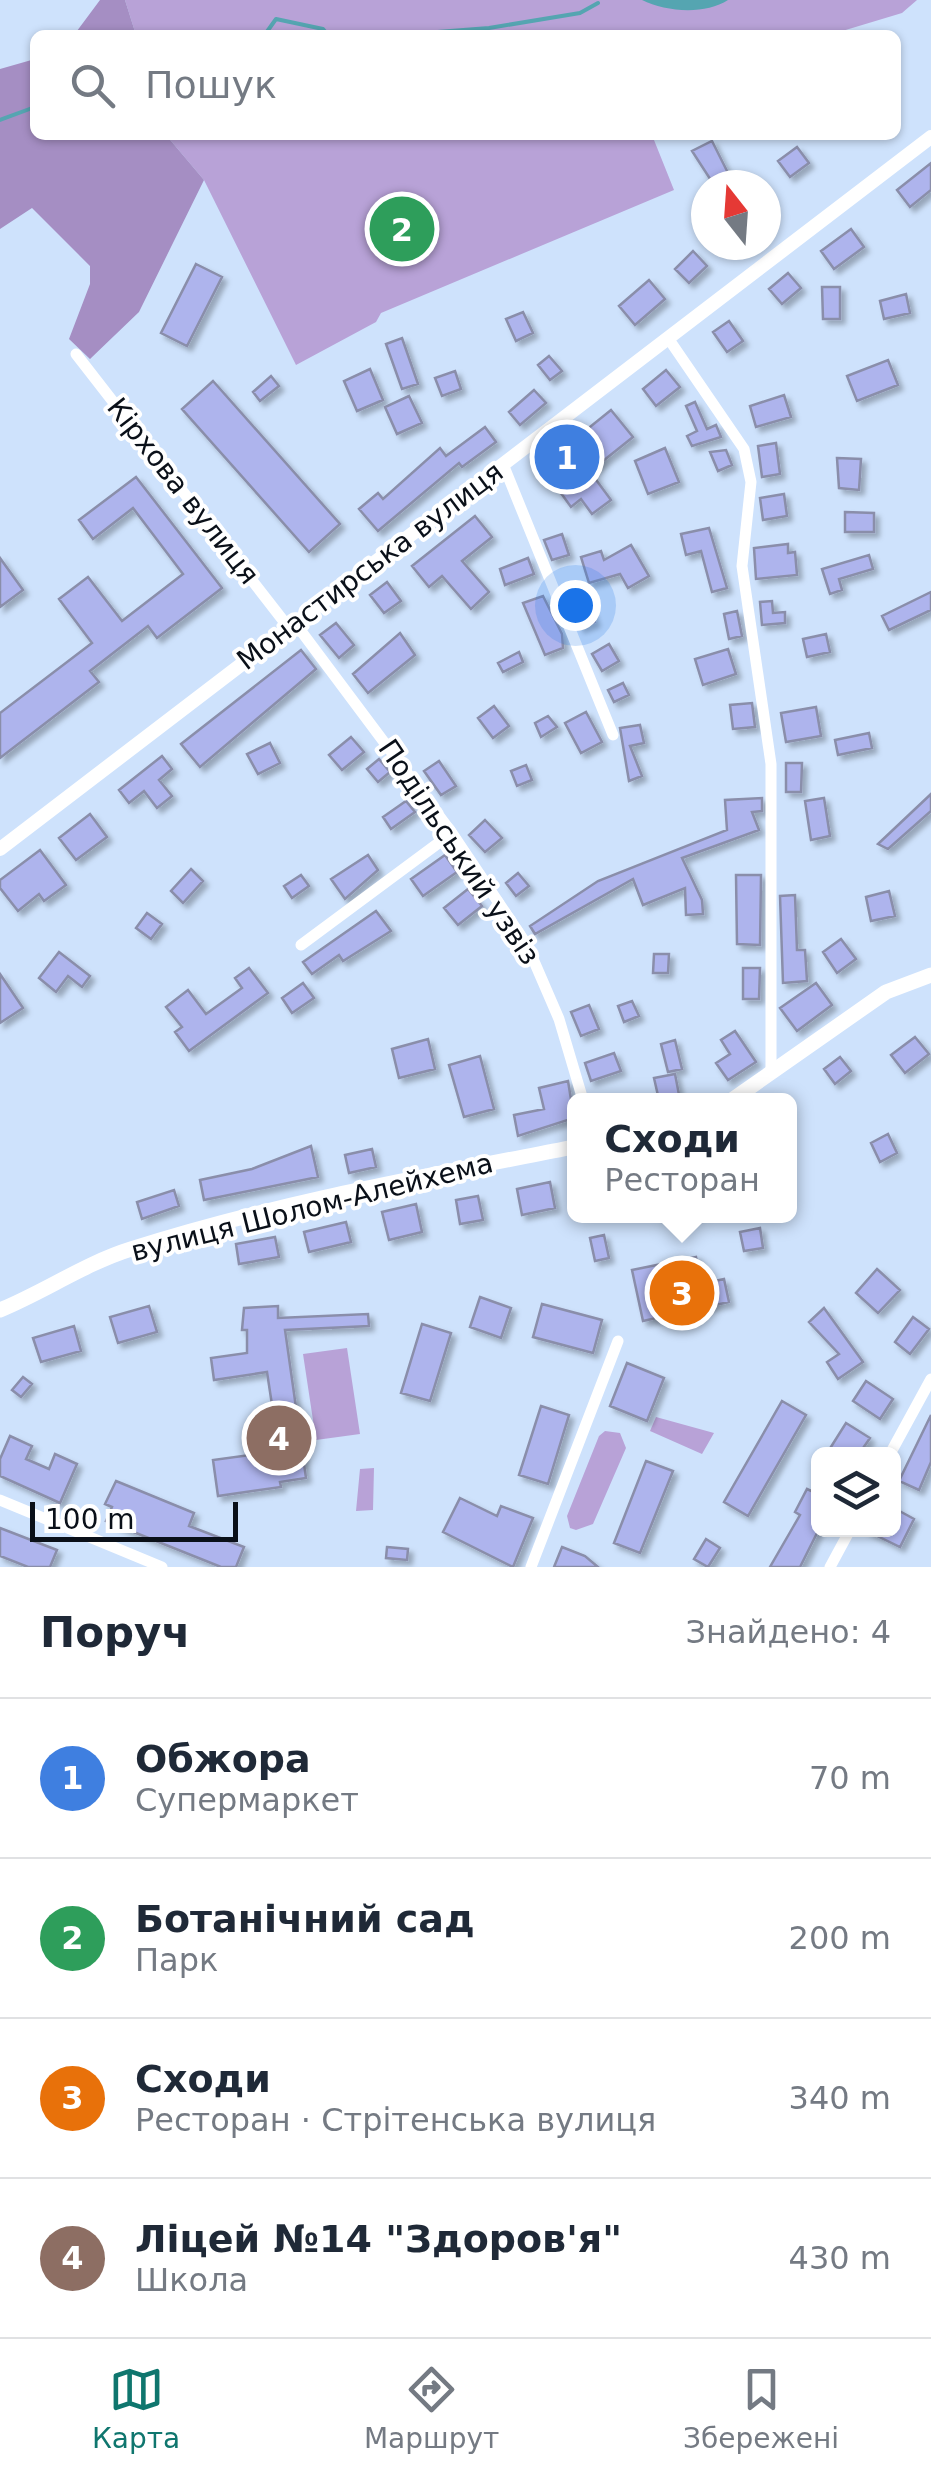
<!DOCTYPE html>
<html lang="uk">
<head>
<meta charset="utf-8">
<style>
	body { margin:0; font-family:"DejaVu Sans",sans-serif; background:#f2f2f3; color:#1f2937 }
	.controls { position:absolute; right:30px; bottom:30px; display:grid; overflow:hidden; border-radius:15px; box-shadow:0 2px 8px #0004 }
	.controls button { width:90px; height:90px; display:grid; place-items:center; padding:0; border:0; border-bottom:2px solid #e0e1e3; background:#fff; color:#1f2937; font:50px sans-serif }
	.compass { position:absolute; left:691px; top:170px; width:90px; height:90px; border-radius:50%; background:#fff; box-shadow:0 2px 8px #0004; rotate:343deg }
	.scale { position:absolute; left:30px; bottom:25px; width:208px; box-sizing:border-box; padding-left:10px; border:5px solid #0a1019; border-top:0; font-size:28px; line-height:35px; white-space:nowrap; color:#0a1019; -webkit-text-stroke:8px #fff; paint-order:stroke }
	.you { position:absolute; left:575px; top:605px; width:35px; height:35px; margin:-25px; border:8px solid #fff; border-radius:50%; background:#1a73e8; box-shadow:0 0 0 15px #1a73e833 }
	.badge { display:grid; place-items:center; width:65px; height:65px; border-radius:50%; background:#0f766e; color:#fff; font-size:32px; font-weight:700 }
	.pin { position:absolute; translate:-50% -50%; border:5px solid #fff; box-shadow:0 2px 10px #0006 }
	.popup { position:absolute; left:567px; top:1093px; width:230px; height:130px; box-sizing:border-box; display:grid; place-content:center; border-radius:15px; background:#fff; filter:drop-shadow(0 2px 8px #0005); font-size:32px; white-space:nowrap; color:#747a83 }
	.popup b { font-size:38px; color:#1f2937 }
	.popup::after { content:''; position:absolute; left:50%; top:100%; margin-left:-20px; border:20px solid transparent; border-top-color:#fff }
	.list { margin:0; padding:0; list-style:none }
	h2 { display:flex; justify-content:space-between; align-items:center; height:130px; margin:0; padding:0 40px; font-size:42px }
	h2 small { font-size:32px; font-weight:400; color:#747a83 }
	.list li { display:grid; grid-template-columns:65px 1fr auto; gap:30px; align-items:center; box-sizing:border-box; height:160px; padding:0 40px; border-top:2px solid #e0e1e3 }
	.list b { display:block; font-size:38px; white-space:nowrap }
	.list p { margin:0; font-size:32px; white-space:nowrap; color:#747a83 }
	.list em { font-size:32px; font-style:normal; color:#747a83 }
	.icon { flex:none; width:55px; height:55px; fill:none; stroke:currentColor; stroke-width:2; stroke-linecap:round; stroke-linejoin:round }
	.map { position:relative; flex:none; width:931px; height:1567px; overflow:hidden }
	.search { position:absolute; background:#fff; box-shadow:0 2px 8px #0004; left:30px; right:30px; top:30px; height:110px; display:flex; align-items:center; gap:25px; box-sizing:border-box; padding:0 35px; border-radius:15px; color:#747a83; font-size:38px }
	.sheet { height:770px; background:#fff }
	nav { display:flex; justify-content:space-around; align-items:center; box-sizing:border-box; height:140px; border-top:2px solid #e0e1e3; background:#fff; font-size:28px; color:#747a83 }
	nav a { display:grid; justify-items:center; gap:5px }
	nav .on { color:#0f766e }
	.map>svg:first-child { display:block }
	.green { fill:#b8a2d7 }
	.forest { fill:#a58ec3 }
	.water { fill:#55a5b1 }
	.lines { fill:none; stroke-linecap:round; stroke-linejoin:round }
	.stream { stroke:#55a5b1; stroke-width:4 }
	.building { fill:#aeb4ed; stroke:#8a8eaa; stroke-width:2.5; filter:url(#shadow) }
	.minor { stroke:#fff; stroke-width:11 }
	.tertiary { stroke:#fff; stroke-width:14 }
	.secondary { stroke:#fff; stroke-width:15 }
	.labels { text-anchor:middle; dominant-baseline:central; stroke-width:8; stroke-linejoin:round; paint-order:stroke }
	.street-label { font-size:28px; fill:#0a1019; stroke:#fff }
</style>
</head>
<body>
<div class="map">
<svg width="931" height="1567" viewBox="0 0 931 1567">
	<defs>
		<filter id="shadow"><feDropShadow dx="4.5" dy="4.5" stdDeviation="2.5" flood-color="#0004"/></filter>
	</defs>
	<rect width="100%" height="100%" fill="#cee2fc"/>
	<path class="green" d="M 125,0 L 917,0 L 902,13 L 829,35 L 136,35 Z
		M 166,135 L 652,135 L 674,190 L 381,313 L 376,322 L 296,365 L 204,180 Z
		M 347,1348 L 360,1434 L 316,1440 L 303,1354 Z
		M 656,1417 L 714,1433 L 702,1454 L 650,1431 Z
		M 605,1431 L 620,1433 L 626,1448 L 593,1524 L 576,1530 L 570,1528 L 567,1516 L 599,1436 Z
		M 374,1468 L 373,1510 L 356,1511 L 360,1469 Z"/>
	<path class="forest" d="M 100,0 L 125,0 L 136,35 L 74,35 Z
		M 35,59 L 35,135 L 166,135 L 204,180 L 139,312 L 90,359 L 69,339 L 90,284 L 90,266 L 32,208 L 0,229 L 0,69 Z"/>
	<path class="water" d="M 642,0 L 728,0 C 705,15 666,12 642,0 Z"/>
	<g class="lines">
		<path class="stream" d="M 251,35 L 266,33 L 276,19 L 323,29 L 328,35
			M 399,35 L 489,28 L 580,13 L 598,3
			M 0,120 L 35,107"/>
	</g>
	<path class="building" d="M 712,141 L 734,185 L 714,185 L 692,151 Z
		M 797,147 L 809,163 L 790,177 L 778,161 Z
		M 931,163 L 931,190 L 910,207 L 897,190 Z
		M 851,229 L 864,247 L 834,269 L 821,251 Z
		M 693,251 L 707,266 L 689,283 L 675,269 Z
		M 196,264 L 222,277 L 187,346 L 161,333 Z
		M 788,273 L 801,288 L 782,304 L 769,289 Z
		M 649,280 L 665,299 L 635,325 L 619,306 Z
		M 822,287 L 840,287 L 840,319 L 823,319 Z
		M 906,294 L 910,313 L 884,319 L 880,301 Z
		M 523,312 L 533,333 L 516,341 L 506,319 Z
		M 729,321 L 743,341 L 727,352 L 713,332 Z
		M 402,338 L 418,384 L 402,389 L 386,344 Z
		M 549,356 L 562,371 L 550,380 L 538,365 Z
		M 888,360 L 898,385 L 857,401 L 847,376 Z
		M 370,369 L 383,400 L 357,411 L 344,381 Z
		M 666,370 L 680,387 L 656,406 L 643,389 Z
		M 455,371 L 461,389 L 442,396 L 435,378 Z
		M 271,376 L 279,386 L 260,401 L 253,392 Z
		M 213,381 L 340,524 L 309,552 L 182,409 Z
		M 534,390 L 546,403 L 520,425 L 509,412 Z
		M 784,395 L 791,417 L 756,427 L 750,406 Z
		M 409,396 L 422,423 L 397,434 L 385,407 Z
		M 695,402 L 707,429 L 716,425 L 721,437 L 692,446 L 687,436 L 697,431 L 686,406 Z
		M 611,410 L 633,437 L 573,485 L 594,477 L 611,500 L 592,514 L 581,499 L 571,507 L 558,489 L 564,480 L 549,460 Z
		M 485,427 L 496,442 L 462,467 L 459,463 L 378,531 L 359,509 L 378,493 L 383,499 L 440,448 L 446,456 Z
		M 776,443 L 780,474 L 762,477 L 758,446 Z
		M 665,448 L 679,482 L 648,494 L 635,461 Z
		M 726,450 L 732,465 L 718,471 L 710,452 Z
		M 837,458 L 861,459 L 859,490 L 839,488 Z
		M 136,477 L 222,588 L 157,638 L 148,626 L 90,671 L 99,682 L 0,758 L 0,713 L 92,643 L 59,599 L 88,577 L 122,621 L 183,574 L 133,508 L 93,539 L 79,520 Z
		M 784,494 L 787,516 L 763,520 L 760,498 Z
		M 845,512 L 874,513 L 874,532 L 845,532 Z
		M 475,516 L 492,537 L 462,561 L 489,592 L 471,609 L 442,576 L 429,587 L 412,566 Z
		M 709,528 L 727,588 L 712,592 L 701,551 L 686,555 L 681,534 Z
		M 562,534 L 569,555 L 552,560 L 544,540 Z
		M 788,544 L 788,553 L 795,552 L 797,575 L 756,579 L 754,548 Z
		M 631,545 L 649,576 L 628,588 L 620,574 L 589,583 L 581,557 L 601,551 L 604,560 Z
		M 869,555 L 873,569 L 839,579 L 842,590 L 830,594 L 822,569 Z
		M 0,558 L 23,590 L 0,607 Z
		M 528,558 L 534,574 L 505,585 L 500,569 Z
		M 387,582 L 401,601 L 384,613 L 370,595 Z
		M 584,590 L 595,622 L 580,628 L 567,596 Z
		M 931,592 L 931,610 L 889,630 L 882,616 Z
		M 543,596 L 562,634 L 563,648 L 545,655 L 523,603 Z
		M 772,601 L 773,613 L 785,612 L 785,623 L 762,625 L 760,602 Z
		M 737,611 L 742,636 L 729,639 L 724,614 Z
		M 336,623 L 354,645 L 339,658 L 320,635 Z
		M 400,633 L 415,655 L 368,693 L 353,674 Z
		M 826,634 L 830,652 L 807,657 L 803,639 Z
		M 609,644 L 619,661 L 602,671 L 592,654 Z
		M 728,649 L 736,674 L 703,685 L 695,659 Z
		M 301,650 L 316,669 L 200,767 L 181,744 Z
		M 519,652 L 523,662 L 503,672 L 498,663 Z
		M 623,683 L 629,695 L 614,702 L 608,690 Z
		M 752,703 L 755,727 L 733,729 L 730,705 Z
		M 494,706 L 509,726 L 493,738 L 478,718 Z
		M 816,707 L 821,736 L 786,742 L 781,713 Z
		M 586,712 L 602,742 L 581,753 L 565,723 Z
		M 548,716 L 557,727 L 541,737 L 535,723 Z
		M 640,725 L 644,743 L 630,746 L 642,776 L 629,781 L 620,728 Z
		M 869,733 L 872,748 L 838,755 L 835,740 Z
		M 351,737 L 364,752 L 342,770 L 329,755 Z
		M 270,743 L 280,763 L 258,774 L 247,754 Z
		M 162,756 L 172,769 L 159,780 L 172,796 L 157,808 L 144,791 L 129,803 L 119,790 Z
		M 379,759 L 390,772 L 378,782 L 367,769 Z
		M 439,761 L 456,786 L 441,795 L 424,771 Z
		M 786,763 L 802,763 L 801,792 L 786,792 Z
		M 526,765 L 532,780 L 517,786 L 511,771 Z
		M 931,794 L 931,811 L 888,849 L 878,844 Z
		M 762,798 L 762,811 L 752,812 L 759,830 L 682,858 L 702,900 L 703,914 L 686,915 L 685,888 L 643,905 L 633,879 L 535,934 L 530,926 L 598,881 L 727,830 L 725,800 Z
		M 824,798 L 830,836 L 811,840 L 805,801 Z
		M 406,801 L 415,812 L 391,829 L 383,817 Z
		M 90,814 L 107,837 L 76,860 L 59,838 Z
		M 485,820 L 502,838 L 485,852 L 469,835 Z
		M 40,850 L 66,885 L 44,901 L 39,894 L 18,911 L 0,888 L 0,880 Z
		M 368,855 L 378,870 L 345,899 L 331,879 Z
		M 445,855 L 457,872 L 423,896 L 411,879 Z
		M 191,869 L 203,881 L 183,903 L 171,891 Z
		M 518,873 L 529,886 L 516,896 L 506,883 Z
		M 301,875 L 309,886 L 292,898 L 284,886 Z
		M 736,875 L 761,875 L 760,945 L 737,944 Z
		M 468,889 L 482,906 L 458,925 L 444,908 Z
		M 889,891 L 895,916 L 871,921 L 866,897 Z
		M 795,895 L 797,950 L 805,950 L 807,981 L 783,983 L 780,896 Z
		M 376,911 L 391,931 L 343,961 L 339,955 L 312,974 L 303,962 Z
		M 147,913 L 162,924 L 151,939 L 136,928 Z
		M 841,939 L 856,959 L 837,973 L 823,952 Z
		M 59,952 L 90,976 L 82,987 L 68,976 L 56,992 L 39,978 Z
		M 654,954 L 669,954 L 668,973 L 653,973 Z
		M 249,968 L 268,993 L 189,1051 L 175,1032 L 182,1027 L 166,1007 L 188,990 L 206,1014 L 242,988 L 235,978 Z
		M 743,968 L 760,968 L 759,999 L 743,999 Z
		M 0,974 L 23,1008 L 0,1023 Z
		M 303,983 L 314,998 L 292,1013 L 282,998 Z
		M 816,983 L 832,1005 L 797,1031 L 780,1008 Z
		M 632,1001 L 639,1016 L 624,1022 L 618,1006 Z
		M 589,1005 L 599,1029 L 581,1036 L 571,1012 Z
		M 735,1031 L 756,1062 L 728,1080 L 716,1063 L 730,1054 L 721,1040 Z
		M 915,1037 L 929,1054 L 905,1073 L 891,1055 Z
		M 428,1039 L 435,1069 L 399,1078 L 392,1049 Z
		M 675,1040 L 682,1069 L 668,1072 L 661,1044 Z
		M 614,1053 L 621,1071 L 591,1081 L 585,1063 Z
		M 480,1056 L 494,1109 L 464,1117 L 449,1065 Z
		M 840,1057 L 851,1071 L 835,1084 L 824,1069 Z
		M 675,1074 L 680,1100 L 659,1100 L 654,1078 Z
		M 568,1081 L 574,1118 L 518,1136 L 514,1115 L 544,1109 L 539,1088 Z
		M 888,1134 L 897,1153 L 880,1162 L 871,1143 Z
		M 311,1146 L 318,1177 L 204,1200 L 200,1180 L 252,1169 Z
		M 372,1149 L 376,1167 L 349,1173 L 345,1155 Z
		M 550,1182 L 555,1208 L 522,1215 L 517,1189 Z
		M 174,1190 L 179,1206 L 142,1219 L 137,1202 Z
		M 478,1196 L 483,1220 L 460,1224 L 456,1200 Z
		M 416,1204 L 422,1232 L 389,1240 L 382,1212 Z
		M 346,1222 L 351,1242 L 309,1252 L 304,1232 Z
		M 760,1228 L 763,1248 L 744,1251 L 740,1232 Z
		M 604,1235 L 609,1258 L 595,1261 L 590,1238 Z
		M 275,1237 L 279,1257 L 239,1264 L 236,1244 Z
		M 696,1257 L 701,1284 L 724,1279 L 729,1302 L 643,1321 L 632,1270 Z
		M 877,1269 L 900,1290 L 878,1313 L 856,1293 Z
		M 480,1297 L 511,1308 L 501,1338 L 470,1327 Z
		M 542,1304 L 602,1320 L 593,1353 L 533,1337 Z
		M 149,1306 L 157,1332 L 118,1343 L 110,1317 Z
		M 278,1306 L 278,1318 L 368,1314 L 369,1326 L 285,1330 L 306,1478 L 280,1482 L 281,1487 L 218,1496 L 213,1460 L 279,1451 L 267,1372 L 214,1380 L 211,1358 L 247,1353 L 247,1330 L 242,1330 L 244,1308 Z
		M 824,1308 L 863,1362 L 838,1379 L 827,1362 L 839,1354 L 809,1322 Z
		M 913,1317 L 929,1329 L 910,1354 L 895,1342 Z
		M 422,1324 L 451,1333 L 430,1401 L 401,1393 Z
		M 74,1326 L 81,1351 L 41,1362 L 33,1338 Z
		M 627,1363 L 664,1378 L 647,1421 L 610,1406 Z
		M 23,1377 L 32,1384 L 21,1397 L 12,1390 Z
		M 866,1381 L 893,1399 L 880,1419 L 853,1401 Z
		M 782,1401 L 806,1415 L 748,1516 L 724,1502 Z
		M 541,1406 L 569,1415 L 548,1484 L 519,1475 Z
		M 931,1415 L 931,1462 L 919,1490 L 899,1481 Z
		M 846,1423 L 870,1438 L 859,1454 L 837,1454 L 829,1450 Z
		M 10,1436 L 32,1446 L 26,1459 L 49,1469 L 55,1454 L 77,1464 L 60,1503 L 0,1476 L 0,1459 Z
		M 646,1461 L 673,1471 L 640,1553 L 614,1543 Z
		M 116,1481 L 194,1513 L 189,1526 L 244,1547 L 236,1567 L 221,1567 L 106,1521 L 112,1507 L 105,1504 Z
		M 807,1489 L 818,1494 L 818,1531 L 800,1567 L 770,1567 L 800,1515 L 795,1512 Z
		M 460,1498 L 497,1516 L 501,1506 L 533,1518 L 513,1567 L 443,1532 Z
		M 894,1508 L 914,1519 L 900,1547 L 865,1530 L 894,1530 Z
		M 0,1528 L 57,1550 L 50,1567 L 28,1567 L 0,1556 Z
		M 706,1539 L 720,1548 L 708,1567 L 694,1559 Z
		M 387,1547 L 408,1549 L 407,1560 L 386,1558 Z
		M 562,1547 L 585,1556 L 598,1567 L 554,1567 Z"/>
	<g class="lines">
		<path class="minor" d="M 668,338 L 744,449 L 751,482 L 742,566 L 771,764 L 771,1074
			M 76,354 L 289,628
			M 503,464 L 613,735
			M 295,623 L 452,833 L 527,945 L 559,1019 L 583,1100
			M 301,945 L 452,833
			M 890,1454 L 931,1379
			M 0,1500 L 162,1567
			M 531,1567 L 618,1341
			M 830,1567 L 850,1530"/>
		<path class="tertiary" d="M 0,849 L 931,137"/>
		<path class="secondary" d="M 732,1100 L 886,992 L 931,975
			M 0,1310 C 44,1292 86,1263 131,1249 C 275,1203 426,1176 574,1147"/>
	</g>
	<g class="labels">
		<g class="street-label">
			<text transform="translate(183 491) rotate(52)">Кірхова вулиця</text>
			<text transform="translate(370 566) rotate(-37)">Монастирська вулиця</text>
			<text transform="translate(459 852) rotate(56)">Подільський узвіз</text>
			<text transform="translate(312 1207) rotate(-14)">вулиця Шолом-Алейхема</text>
		</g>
	</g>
</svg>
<div class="controls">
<button><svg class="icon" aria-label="layers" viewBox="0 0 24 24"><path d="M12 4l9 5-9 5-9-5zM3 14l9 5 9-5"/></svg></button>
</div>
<svg class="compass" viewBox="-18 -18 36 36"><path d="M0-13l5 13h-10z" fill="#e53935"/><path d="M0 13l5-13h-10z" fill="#747a83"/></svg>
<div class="scale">100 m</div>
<div class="you"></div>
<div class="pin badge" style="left:567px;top:457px;background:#3f7fe0">1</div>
<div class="pin badge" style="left:402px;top:229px;background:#2e9e5b">2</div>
<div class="pin badge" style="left:682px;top:1293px;background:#e8710a">3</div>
<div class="popup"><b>Сходи</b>Ресторан</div>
<div class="pin badge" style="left:279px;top:1438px;background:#8d6e63">4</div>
<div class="search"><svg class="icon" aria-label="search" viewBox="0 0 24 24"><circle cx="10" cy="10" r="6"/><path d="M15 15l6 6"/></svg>Пошук</div>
</div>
<section class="sheet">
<h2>Поруч<small>Знайдено: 4</small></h2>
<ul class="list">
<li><span class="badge" style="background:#3f7fe0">1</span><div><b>Обжора</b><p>Супермаркет</p></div><em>70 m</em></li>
<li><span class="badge" style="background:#2e9e5b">2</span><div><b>Ботанічний сад</b><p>Парк</p></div><em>200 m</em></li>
<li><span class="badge" style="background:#e8710a">3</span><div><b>Сходи</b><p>Ресторан · Стрітенська вулиця</p></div><em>340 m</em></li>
<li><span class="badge" style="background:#8d6e63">4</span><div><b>Ліцей №14 &quot;Здоров'я&quot;</b><p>Школа</p></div><em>430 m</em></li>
</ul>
</section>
<nav>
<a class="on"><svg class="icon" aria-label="map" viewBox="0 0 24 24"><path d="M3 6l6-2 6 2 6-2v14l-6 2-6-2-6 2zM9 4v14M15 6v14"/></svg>Карта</a>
<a><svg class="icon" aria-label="directions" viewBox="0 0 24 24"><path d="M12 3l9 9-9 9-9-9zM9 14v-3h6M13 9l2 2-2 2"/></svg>Маршрут</a>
<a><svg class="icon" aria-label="saved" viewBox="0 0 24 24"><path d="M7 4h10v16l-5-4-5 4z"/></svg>Збережені</a>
</nav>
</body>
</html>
